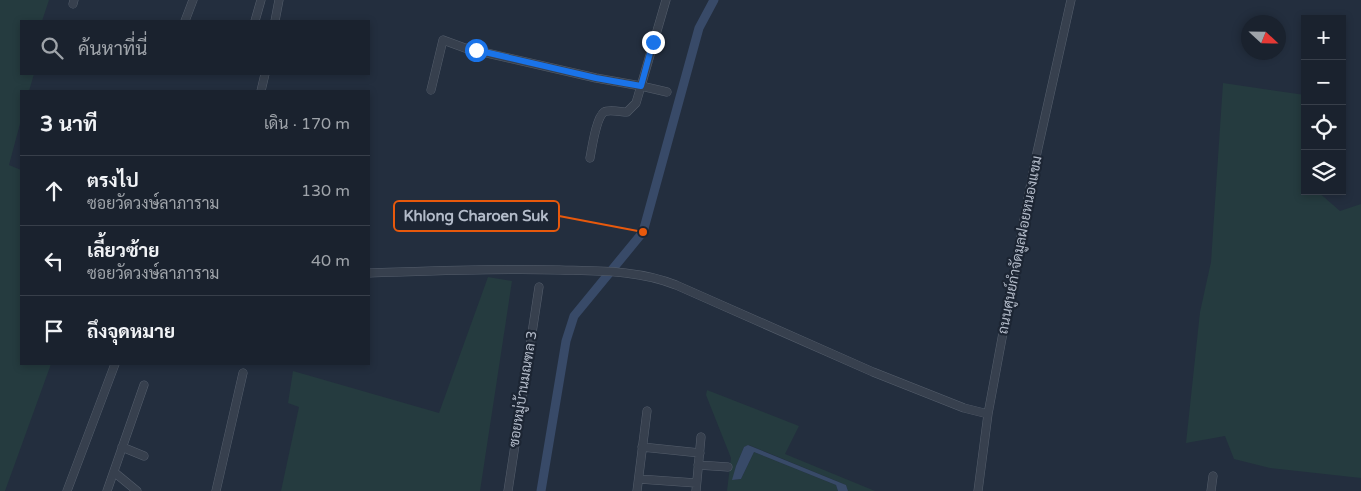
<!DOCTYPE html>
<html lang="th">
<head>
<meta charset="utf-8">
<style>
	body { margin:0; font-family:"Varela Round",Sarabun,sans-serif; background:#232a36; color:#f1f3f6 }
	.controls { position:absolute; right:15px; top:15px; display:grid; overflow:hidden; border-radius:0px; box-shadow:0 2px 8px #0003 }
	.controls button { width:45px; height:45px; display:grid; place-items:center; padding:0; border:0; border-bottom:1px solid #383f4a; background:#1a222e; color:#f1f3f6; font:25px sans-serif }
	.compass { position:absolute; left:1241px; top:15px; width:45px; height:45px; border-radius:50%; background:#1a222e; box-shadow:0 2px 8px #0003; rotate:112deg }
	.stop { position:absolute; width:15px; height:15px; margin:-11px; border:4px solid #1a73e8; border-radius:50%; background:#fff }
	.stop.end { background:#1a73e8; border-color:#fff; box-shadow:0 1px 5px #0008 }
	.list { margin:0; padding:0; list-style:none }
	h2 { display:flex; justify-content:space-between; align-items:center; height:65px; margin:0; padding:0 20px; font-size:21px }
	h2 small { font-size:16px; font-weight:400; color:#9fa4aa }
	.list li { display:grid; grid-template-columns:32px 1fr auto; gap:15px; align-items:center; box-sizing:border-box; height:70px; padding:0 20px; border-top:1px solid #383f4a }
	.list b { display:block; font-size:19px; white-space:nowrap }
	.list p { margin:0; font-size:16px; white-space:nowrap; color:#9fa4aa }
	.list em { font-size:16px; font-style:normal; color:#9fa4aa }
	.icon { flex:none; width:28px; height:28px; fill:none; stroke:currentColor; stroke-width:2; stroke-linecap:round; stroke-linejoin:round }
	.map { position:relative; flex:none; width:1361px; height:491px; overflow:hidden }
	.search { position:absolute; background:#1a222e; box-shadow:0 2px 8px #0003; left:20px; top:20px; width:350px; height:55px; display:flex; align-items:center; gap:12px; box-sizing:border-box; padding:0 18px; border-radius:0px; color:#9fa4aa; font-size:19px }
	.panel { position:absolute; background:#1a222e; box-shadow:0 2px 8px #0003; left:20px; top:90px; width:350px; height:275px; border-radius:0px }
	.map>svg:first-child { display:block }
	.green { fill:#253b3f }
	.water { fill:#384a68 }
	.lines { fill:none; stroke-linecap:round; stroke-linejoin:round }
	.canal { stroke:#384a68; stroke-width:9 }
	.street-casing { stroke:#555e6c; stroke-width:9 }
	.street { stroke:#37404e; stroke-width:8 }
	.route { stroke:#1a73e8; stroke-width:6 }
	.labels { text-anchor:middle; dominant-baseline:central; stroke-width:4.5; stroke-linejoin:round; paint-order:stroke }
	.street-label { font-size:14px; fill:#b3bbc9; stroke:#1c2533 }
	.leader { fill:none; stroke:#e8590c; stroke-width:2 }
	.callout-dot { fill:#e8590c; stroke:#1c2533; stroke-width:2 }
	.callout { fill:#1c2533; stroke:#e8590c; stroke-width:2 }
	.callout-label { font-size:15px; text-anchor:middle; font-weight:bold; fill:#b3bbc9 }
</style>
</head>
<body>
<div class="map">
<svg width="1361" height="491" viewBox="0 0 1361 491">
	<rect width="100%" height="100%" fill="#232e3e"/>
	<path class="green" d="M 0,0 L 49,0 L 42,21 L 21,21 L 21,74 L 34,74 L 29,91 L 21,91 L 21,120 L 9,165 L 21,170 L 21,364 L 51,364 L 5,491 L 0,491 Z
		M 1223,83 L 1305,95 L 1305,191 L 1317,191 L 1340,211 L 1361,204 L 1361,478 L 1270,468 L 1234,459 L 1225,436 L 1186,443 L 1200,312 L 1211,262 Z
		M 488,277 L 512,281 L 480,491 L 281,491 L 299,407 L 288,403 L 293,371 L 439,413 Z
		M 707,390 L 799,426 L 785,454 L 875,491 L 848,491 L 846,485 L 749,445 L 744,447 L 736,466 L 733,480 L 741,479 L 754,452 L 836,485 L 838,491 L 727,491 L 731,458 L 706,395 Z"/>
	<path class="water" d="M 748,445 L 846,485 L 848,491 L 838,491 L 836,485 L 754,452 L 741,479 L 732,480 L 736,466 L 744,447 Z"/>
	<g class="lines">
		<path class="canal" d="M 541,491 L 566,341 L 574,316 L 643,232 L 699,28 L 714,0"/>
		<g class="street-casing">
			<path id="street" d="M 73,4 L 74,0
				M 185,21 L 193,0
				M 255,21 L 261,0
				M 275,21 L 279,0
				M 431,90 L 443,40 L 465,48 L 596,78 L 641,86 L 666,0
				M 261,91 L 265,74
				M 590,158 C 592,148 596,118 604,112 C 609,109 621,112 627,112 L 636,103 L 641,86 L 667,92
				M 369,273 C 432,271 496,268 560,270 C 599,271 639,270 676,285 L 873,372 L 964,408 L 988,414
				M 122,447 L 144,456
				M 642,447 L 700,453
				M 698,465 L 728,467
				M 114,472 L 137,491
				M 639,479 L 696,483
				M 67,491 L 115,364
				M 107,491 L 144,385
				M 216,491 L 243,373
				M 508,491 L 539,287
				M 637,491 L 647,411
				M 696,491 L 701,437
				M 978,491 L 988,414 L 1024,219 L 1036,157 L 1071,0
				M 1211,491 L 1213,476"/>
		</g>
		<use href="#street" class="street"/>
	</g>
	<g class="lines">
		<path class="route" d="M 476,50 L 596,78 L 641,86 L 653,42"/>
	</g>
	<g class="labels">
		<g class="street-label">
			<text transform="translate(1020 245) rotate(-79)">ถนนศูนย์กำจัดมูลฝอยหนองแขม</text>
			<text transform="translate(523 389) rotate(-81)">ซอยหมู่บ้านมณฑล 3</text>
		</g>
	</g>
	<path class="leader" d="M643 232L559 216"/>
	<circle class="callout-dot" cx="643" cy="232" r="5"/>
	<rect class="callout" x="394" y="201" width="165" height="30" rx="5"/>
	<g class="callout-label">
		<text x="476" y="221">Khlong Charoen Suk</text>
	</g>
</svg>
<div class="controls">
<button>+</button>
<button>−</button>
<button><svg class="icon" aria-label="locate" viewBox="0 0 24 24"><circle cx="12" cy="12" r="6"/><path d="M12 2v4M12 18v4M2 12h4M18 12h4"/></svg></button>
<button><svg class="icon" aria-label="layers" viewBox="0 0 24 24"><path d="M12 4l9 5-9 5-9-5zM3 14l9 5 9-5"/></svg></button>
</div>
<svg class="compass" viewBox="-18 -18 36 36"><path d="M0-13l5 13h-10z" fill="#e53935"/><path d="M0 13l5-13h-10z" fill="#9fa4aa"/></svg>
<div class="stop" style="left:476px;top:50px"></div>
<div class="stop end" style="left:653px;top:42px"></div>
<div class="search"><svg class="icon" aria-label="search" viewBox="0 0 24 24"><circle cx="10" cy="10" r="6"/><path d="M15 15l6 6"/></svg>ค้นหาที่นี่</div>
<section class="panel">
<h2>3 นาที<small>เดิน · 170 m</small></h2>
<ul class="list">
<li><svg class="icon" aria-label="ahead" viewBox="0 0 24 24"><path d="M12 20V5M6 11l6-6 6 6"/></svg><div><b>ตรงไป</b><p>ซอยวัดวงษ์ลาภาราม</p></div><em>130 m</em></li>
<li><svg class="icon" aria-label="left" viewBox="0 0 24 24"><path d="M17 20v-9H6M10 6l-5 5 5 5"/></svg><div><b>เลี้ยวซ้าย</b><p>ซอยวัดวงษ์ลาภาราม</p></div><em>40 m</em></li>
<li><svg class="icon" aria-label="arrive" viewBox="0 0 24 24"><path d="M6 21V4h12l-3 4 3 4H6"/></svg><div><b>ถึงจุดหมาย</b></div></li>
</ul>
</section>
</div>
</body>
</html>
